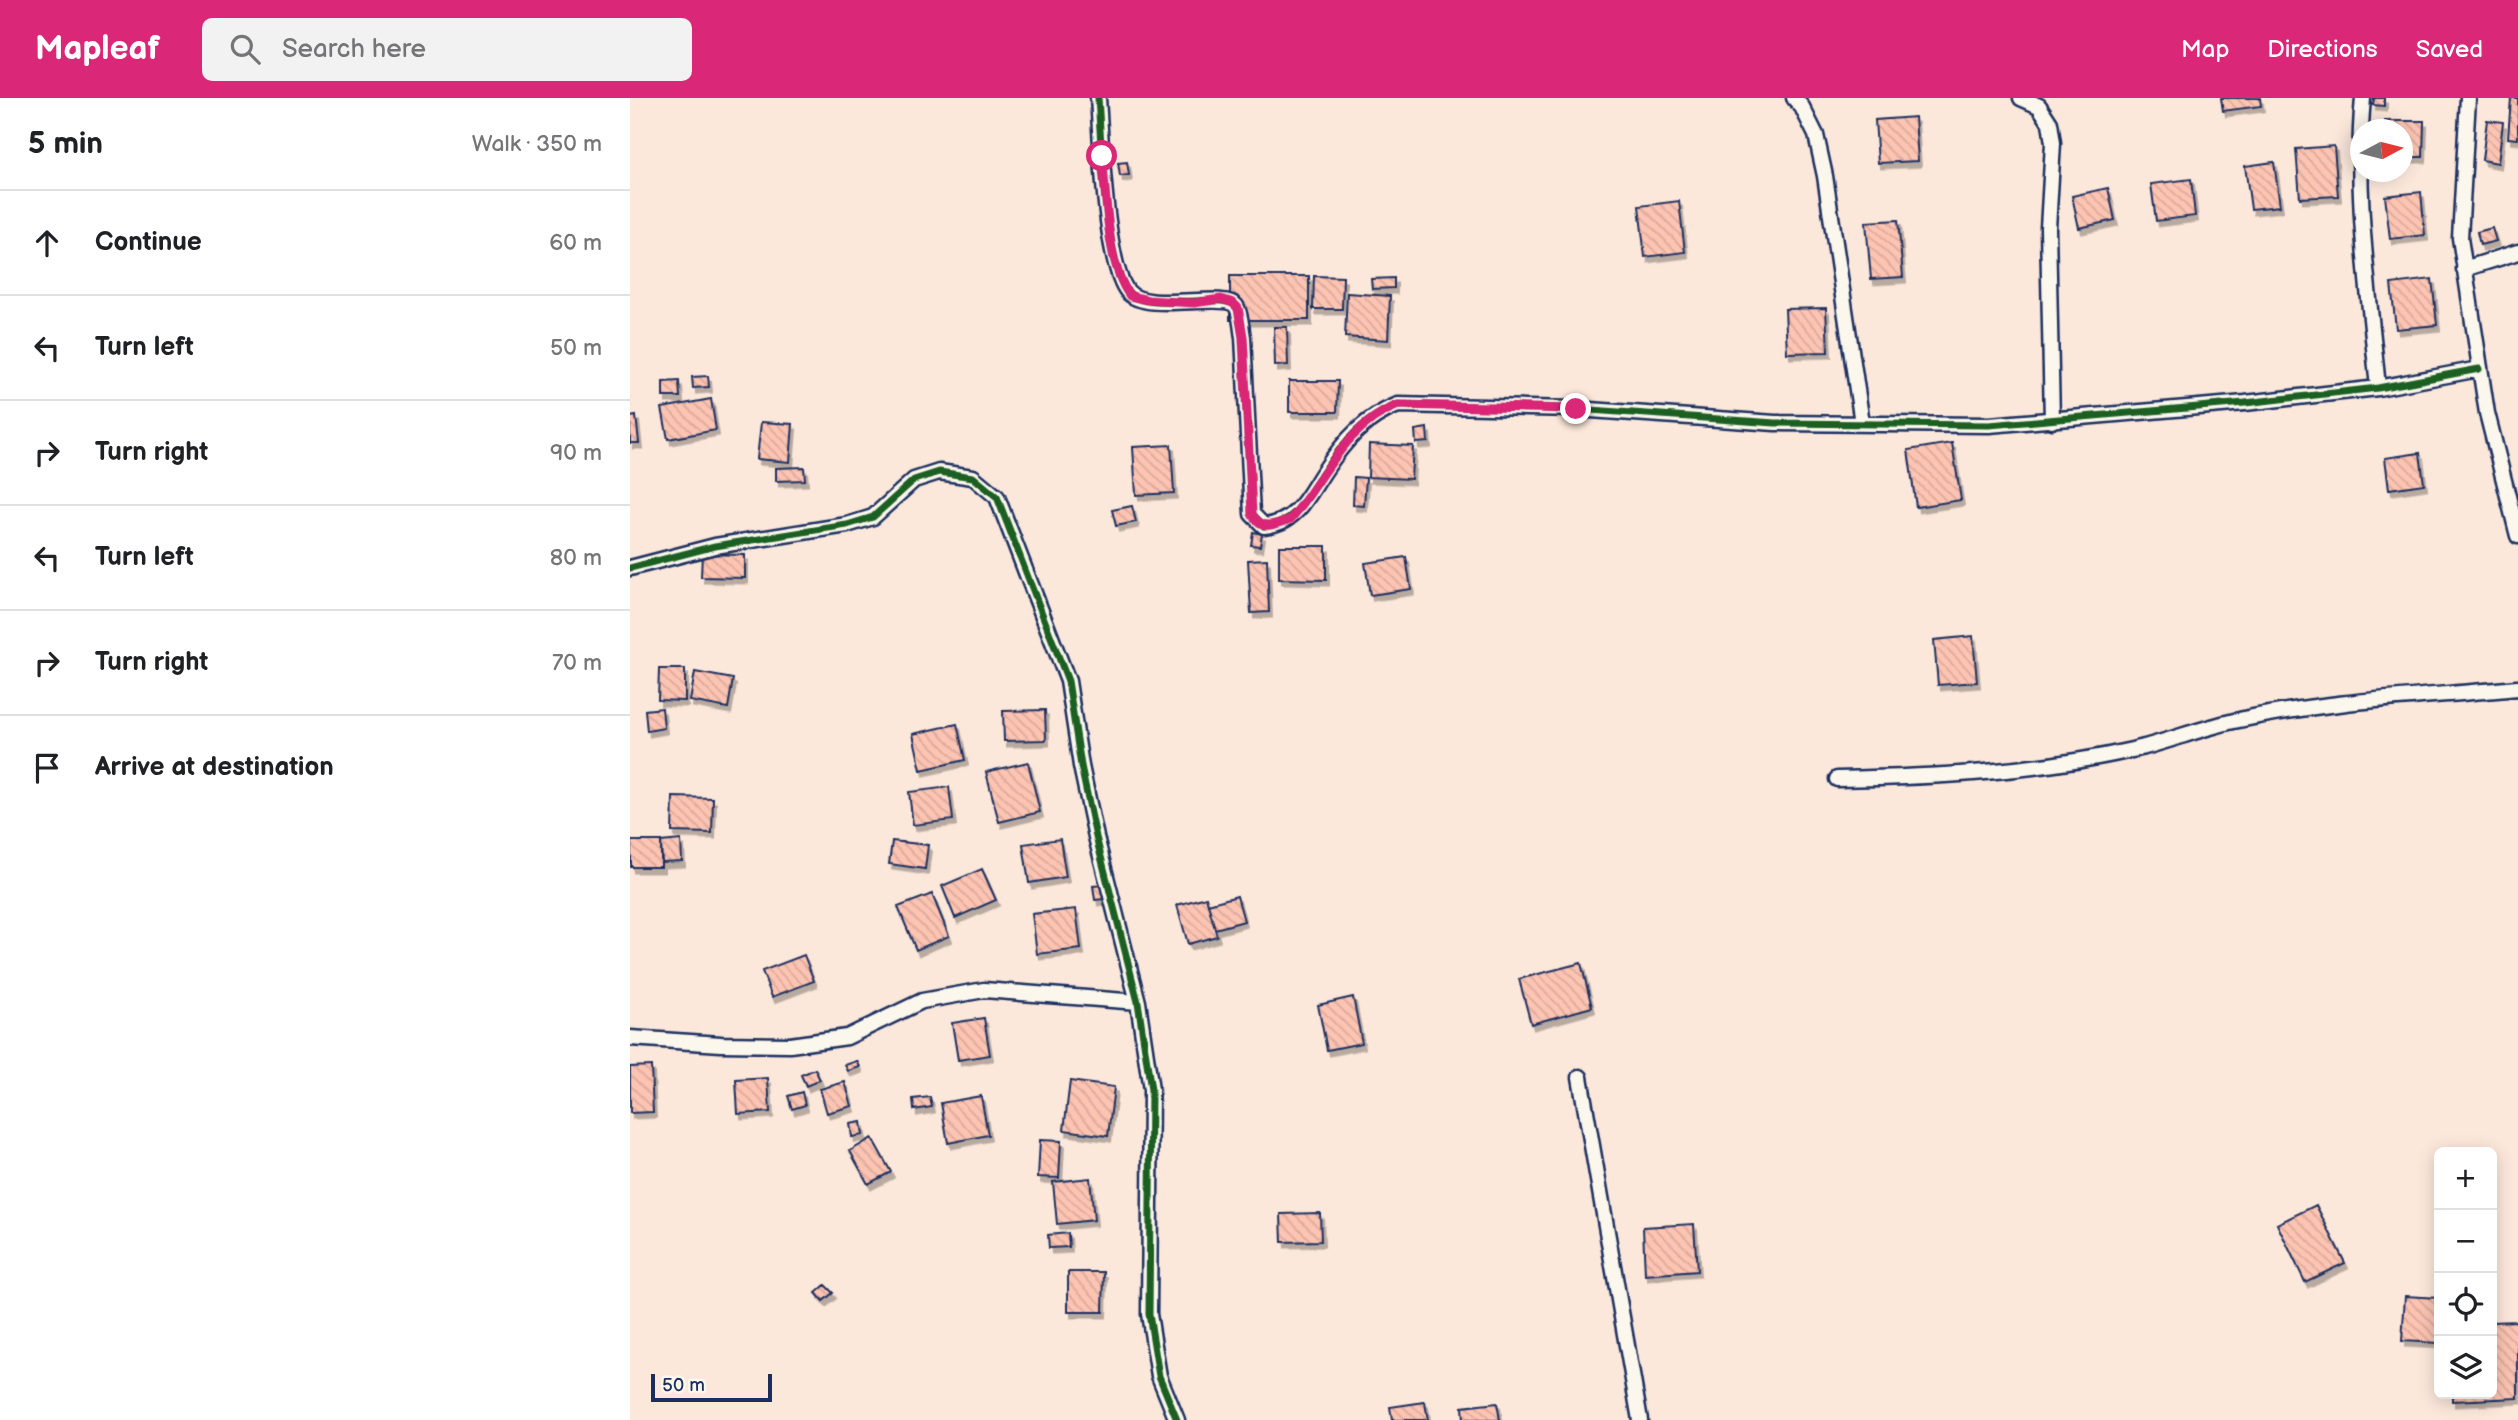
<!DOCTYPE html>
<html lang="en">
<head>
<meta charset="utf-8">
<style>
	body { margin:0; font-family:"Balsamiq Sans",sans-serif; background:#f2f2f2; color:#202124 }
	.controls { position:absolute; right:21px; bottom:21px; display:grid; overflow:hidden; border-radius:10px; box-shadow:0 4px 18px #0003 }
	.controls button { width:63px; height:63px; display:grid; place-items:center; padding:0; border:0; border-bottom:2px solid #e0e0e0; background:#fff; color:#202124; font:35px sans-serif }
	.compass { position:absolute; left:1720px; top:21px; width:63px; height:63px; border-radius:50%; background:#fff; box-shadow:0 4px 18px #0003; rotate:83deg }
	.scale { position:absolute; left:21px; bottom:18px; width:121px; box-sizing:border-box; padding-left:7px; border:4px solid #1b2f5e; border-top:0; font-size:19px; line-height:24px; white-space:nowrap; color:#1b2f5e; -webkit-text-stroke:5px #fbf7ec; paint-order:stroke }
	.stop { position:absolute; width:21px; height:21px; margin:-16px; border:5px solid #db2777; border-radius:50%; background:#fff }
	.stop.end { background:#db2777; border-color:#fff; box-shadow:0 2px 7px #0008 }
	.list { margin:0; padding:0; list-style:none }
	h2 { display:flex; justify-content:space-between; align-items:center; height:91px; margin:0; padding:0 28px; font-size:30px }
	h2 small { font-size:23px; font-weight:400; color:#757577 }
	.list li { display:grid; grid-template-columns:46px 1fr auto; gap:21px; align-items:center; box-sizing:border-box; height:105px; padding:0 28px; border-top:2px solid #e0e0e0 }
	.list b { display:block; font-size:26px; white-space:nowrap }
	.list em { font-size:23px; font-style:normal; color:#757577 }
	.icon { flex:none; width:38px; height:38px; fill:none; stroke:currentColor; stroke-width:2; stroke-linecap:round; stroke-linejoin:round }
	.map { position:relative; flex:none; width:1888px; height:1322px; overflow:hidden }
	header { display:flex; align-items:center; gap:42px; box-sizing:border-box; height:98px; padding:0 35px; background:#db2777; color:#fff }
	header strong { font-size:33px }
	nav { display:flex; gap:38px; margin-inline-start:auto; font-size:24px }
	.search { width:490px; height:63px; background:#f2f2f2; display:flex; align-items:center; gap:18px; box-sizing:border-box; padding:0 24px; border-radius:10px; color:#757577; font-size:26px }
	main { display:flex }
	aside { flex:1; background:#fff }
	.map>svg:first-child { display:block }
	.building { fill:url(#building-back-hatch); stroke:#1b2f5e; stroke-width:2; filter:url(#shadow) }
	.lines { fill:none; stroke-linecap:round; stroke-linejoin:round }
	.street-casing { stroke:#1b2f5e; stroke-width:19 }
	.street { stroke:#fbf7ec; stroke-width:14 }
	.cycleway-casing { stroke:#fbf7ec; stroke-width:11 }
	.cycleway { stroke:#1b5e20; stroke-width:7 }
	.route { stroke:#db2777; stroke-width:9 }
</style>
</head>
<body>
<header>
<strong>Mapleaf</strong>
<div class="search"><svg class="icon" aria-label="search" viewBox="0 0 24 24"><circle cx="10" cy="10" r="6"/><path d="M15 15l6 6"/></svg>Search here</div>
<nav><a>Map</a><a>Directions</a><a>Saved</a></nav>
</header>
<main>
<aside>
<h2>5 min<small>Walk · 350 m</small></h2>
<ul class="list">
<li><svg class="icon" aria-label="ahead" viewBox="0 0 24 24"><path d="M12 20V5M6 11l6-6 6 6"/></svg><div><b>Continue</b></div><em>60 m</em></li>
<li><svg class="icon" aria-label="left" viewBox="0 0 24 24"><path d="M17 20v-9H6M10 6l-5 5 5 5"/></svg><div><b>Turn left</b></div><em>50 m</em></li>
<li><svg class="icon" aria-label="right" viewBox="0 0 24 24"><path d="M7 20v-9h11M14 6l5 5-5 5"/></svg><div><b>Turn right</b></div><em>90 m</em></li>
<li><svg class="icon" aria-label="left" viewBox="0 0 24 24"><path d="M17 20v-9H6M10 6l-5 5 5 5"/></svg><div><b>Turn left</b></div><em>80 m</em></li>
<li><svg class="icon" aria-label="right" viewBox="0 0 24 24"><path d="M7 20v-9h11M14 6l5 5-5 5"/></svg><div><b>Turn right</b></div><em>70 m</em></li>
<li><svg class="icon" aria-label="arrive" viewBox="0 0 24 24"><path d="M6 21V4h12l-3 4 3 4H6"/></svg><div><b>Arrive at destination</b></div></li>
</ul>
</aside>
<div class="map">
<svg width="1888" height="1322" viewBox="0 0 1888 1322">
	<defs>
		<pattern id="building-back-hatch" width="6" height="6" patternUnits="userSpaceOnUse" patternTransform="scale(1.75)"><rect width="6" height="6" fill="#fdc4b2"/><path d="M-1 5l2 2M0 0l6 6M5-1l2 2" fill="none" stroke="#d8a99c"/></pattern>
		<filter id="shadow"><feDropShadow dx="3" dy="5.5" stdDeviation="0" flood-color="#0004"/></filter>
	</defs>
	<rect width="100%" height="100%" fill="#fce8db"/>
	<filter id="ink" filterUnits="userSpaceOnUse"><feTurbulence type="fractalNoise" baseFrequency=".0143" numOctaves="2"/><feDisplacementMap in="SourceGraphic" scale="14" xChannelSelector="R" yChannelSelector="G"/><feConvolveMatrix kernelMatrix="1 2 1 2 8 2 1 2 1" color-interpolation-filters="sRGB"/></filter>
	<g filter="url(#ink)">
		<path class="building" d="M 1591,0 L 1630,0 L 1631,8 L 1593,13 Z
			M 1744,0 L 1754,0 L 1754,8 L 1743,7 Z
			M 1881,0 L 1888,0 L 1888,41 L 1878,40 Z
			M 1285,19 L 1288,63 L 1248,65 L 1245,22 Z
			M 1857,22 L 1873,24 L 1868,65 L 1852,62 Z
			M 1755,23 L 1794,23 L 1793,59 L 1772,59 L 1772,32 L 1755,32 Z
			M 1704,48 L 1708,98 L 1670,100 L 1666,51 Z
			M 497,64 L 499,77 L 490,78 L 488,65 Z
			M 1644,64 L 1650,108 L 1621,111 L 1615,68 Z
			M 1561,81 L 1565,118 L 1526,123 L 1521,86 Z
			M 1478,90 L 1485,122 L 1449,130 L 1442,98 Z
			M 1791,94 L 1795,137 L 1760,141 L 1755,98 Z
			M 1049,103 L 1055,154 L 1015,159 L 1009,108 Z
			M 1268,122 L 1273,179 L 1241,181 L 1236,124 Z
			M 1862,130 L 1866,143 L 1850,147 L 1847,134 Z
			M 600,178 L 679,178 L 679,222 L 600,222 Z
			M 684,178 L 713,179 L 712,211 L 683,211 Z
			M 764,180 L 764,190 L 742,191 L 741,181 Z
			M 1802,181 L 1807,227 L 1766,231 L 1761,186 Z
			M 717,195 L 760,198 L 758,242 L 715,239 Z
			M 1196,210 L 1198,254 L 1157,255 L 1155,211 Z
			M 644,229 L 657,229 L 658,267 L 645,268 Z
			M 78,278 L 79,289 L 63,290 L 62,279 Z
			M 49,283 L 50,299 L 33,299 L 33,284 Z
			M 659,283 L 708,283 L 707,314 L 659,314 Z
			M 81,301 L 86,332 L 38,341 L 32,310 Z
			M 6,318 L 9,345 L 0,345 L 0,319 Z
			M 131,324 L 163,326 L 160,364 L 127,361 Z
			M 797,330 L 798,344 L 786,345 L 785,332 Z
			M 1322,345 L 1331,402 L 1286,409 L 1278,352 Z
			M 739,346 L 783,348 L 781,381 L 738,379 Z
			M 541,347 L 544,395 L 506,397 L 503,349 Z
			M 1790,355 L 1794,386 L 1759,391 L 1755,360 Z
			M 174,369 L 175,382 L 146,383 L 146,370 Z
			M 724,379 L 736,380 L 734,408 L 723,407 Z
			M 502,408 L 506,424 L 486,428 L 482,412 Z
			M 623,434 L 632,436 L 630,448 L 621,447 Z
			M 649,448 L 696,448 L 696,482 L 649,481 Z
			M 72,456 L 115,457 L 115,480 L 71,479 Z
			M 776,459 L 781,491 L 740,497 L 735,465 Z
			M 637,461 L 639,514 L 621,515 L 618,462 Z
			M 1343,538 L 1347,584 L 1308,587 L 1304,542 Z
			M 29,571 L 55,571 L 55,603 L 28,602 Z
			M 65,574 L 103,581 L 98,610 L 60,603 Z
			M 32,610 L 34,630 L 17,633 L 15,612 Z
			M 415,612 L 416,642 L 374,643 L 373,613 Z
			M 327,626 L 335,662 L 291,672 L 283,636 Z
			M 398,664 L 410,714 L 369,724 L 356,674 Z
			M 319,689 L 323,722 L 283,727 L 279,694 Z
			M 43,699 L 83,700 L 82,735 L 42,734 Z
			M 430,741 L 436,779 L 399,785 L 393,746 Z
			M 51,742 L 52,763 L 32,764 L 31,744 Z
			M 1,743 L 31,743 L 31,769 L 1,769 Z
			M 262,743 L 298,747 L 295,771 L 259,766 Z
			M 352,771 L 366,802 L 325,820 L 312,788 Z
			M 473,787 L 474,801 L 465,802 L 463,788 Z
			M 302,796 L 319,838 L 286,852 L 268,809 Z
			M 607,798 L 614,823 L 585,831 L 578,806 Z
			M 576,799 L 587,838 L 558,846 L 547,807 Z
			M 446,811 L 451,851 L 407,856 L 402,816 Z
			M 174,857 L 184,883 L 142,899 L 132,873 Z
			M 951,865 L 962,909 L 901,926 L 889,881 Z
			M 723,899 L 732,945 L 697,952 L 688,907 Z
			M 354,920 L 360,957 L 328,962 L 322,925 Z
			M 227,963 L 230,969 L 218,973 L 215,967 Z
			M 21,968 L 23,1014 L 0,1015 L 0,969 Z
			M 185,971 L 190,982 L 176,988 L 171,977 Z
			M 138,980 L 140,1014 L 108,1016 L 106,982 Z
			M 440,983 L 484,989 L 478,1038 L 434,1032 Z
			M 215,984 L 222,1008 L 197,1015 L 190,991 Z
			M 172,994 L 175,1007 L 162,1011 L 158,998 Z
			M 351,998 L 358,1037 L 318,1045 L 311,1005 Z
			M 300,999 L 302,1009 L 284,1012 L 283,1001 Z
			M 231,1024 L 233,1037 L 222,1039 L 220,1026 Z
			M 242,1040 L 261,1074 L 238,1086 L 220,1053 Z
			M 410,1042 L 431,1043 L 429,1080 L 408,1079 Z
			M 460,1080 L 464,1122 L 427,1126 L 423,1084 Z
			M 1686,1107 L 1715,1165 L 1675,1184 L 1647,1126 Z
			M 690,1115 L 691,1143 L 652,1144 L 651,1116 Z
			M 1064,1126 L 1067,1173 L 1015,1177 L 1013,1129 Z
			M 438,1135 L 439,1149 L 419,1150 L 418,1137 Z
			M 438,1174 L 474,1174 L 473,1214 L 438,1214 Z
			M 195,1187 L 203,1195 L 193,1203 L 186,1195 Z
			M 1775,1198 L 1809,1200 L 1809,1245 L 1772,1243 Z
			M 1888,1223 L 1888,1300 L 1822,1303 L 1822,1296 L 1862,1296 L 1862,1224 Z
			M 795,1304 L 798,1322 L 762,1322 L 760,1309 Z
			M 867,1305 L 870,1322 L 833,1322 L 832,1309 Z"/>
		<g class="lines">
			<g class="street-casing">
				<path id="street" d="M 468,0 C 471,39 475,168 498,194 C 517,216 595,193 606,208 C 611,215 611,230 613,239 L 622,416 L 634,428 C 668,425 678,397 695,372 C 714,343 736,319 768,307 L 946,311 L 1145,325 L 1359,327 L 1615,305 L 1748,290 L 1849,271
					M 1164,0 L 1172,9 L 1186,37 L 1195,78 L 1232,325
					M 1391,0 L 1409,8 L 1420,25 L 1423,45 L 1418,130 L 1422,323
					M 1733,0 C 1724,98 1739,192 1748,290
					M 1838,0 L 1830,140 L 1857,315 L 1888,438
					M 1834,171 L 1888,154
					M 0,470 L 85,448 L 217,427 L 243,419 L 284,382 L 309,374 L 343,379 L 367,399 L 438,583 L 451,668 L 466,739 L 508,904 L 521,992 L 519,1216 L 529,1278 L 547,1322
					M 1207,681 C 1305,679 1406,674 1502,652 C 1538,644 1573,629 1609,622 C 1700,602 1796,599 1888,590
					M 0,940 L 91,946 L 160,947 L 217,939 L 292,903 L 354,892 L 508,904
					M 950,979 L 1010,1322"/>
			</g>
			<use href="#street" class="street"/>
			<g class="cycleway-casing">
				<path id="cycleway" d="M 468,0 C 471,39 475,168 498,194 C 517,216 595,193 606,208 C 611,215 611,230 613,239 L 622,416 L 634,428 C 668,425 678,397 695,372 C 714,343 736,319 768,307 L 946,311 L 1145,325 L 1359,327 L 1615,305 L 1748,290 L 1849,271
					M 0,470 L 85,448 L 217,427 L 243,419 L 284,382 L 309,374 L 343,379 L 367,399 L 438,583 L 451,668 L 466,739 L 508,904 L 521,992 L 519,1216 L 529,1278 L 547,1322"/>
			</g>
			<use href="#cycleway" class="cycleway"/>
		</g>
	</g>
	<g class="lines" filter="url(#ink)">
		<path class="route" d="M 472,58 C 477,98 476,166 500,198 L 518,202 L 564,205 L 591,201 L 603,205 L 608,210 L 613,239 L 622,416 C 632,433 644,427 661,421 C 695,379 716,327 768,307 L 946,311"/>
	</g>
</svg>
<div class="controls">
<button>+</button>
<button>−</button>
<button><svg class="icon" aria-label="locate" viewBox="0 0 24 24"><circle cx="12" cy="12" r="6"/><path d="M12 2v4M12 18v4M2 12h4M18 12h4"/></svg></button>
<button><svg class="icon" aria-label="layers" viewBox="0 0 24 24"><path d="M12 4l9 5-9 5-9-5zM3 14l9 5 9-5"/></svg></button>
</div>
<svg class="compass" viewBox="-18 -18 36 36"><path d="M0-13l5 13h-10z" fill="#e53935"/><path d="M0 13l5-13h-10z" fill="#757577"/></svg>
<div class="scale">50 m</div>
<div class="stop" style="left:472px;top:58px"></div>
<div class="stop end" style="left:946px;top:311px"></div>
</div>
</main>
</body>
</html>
